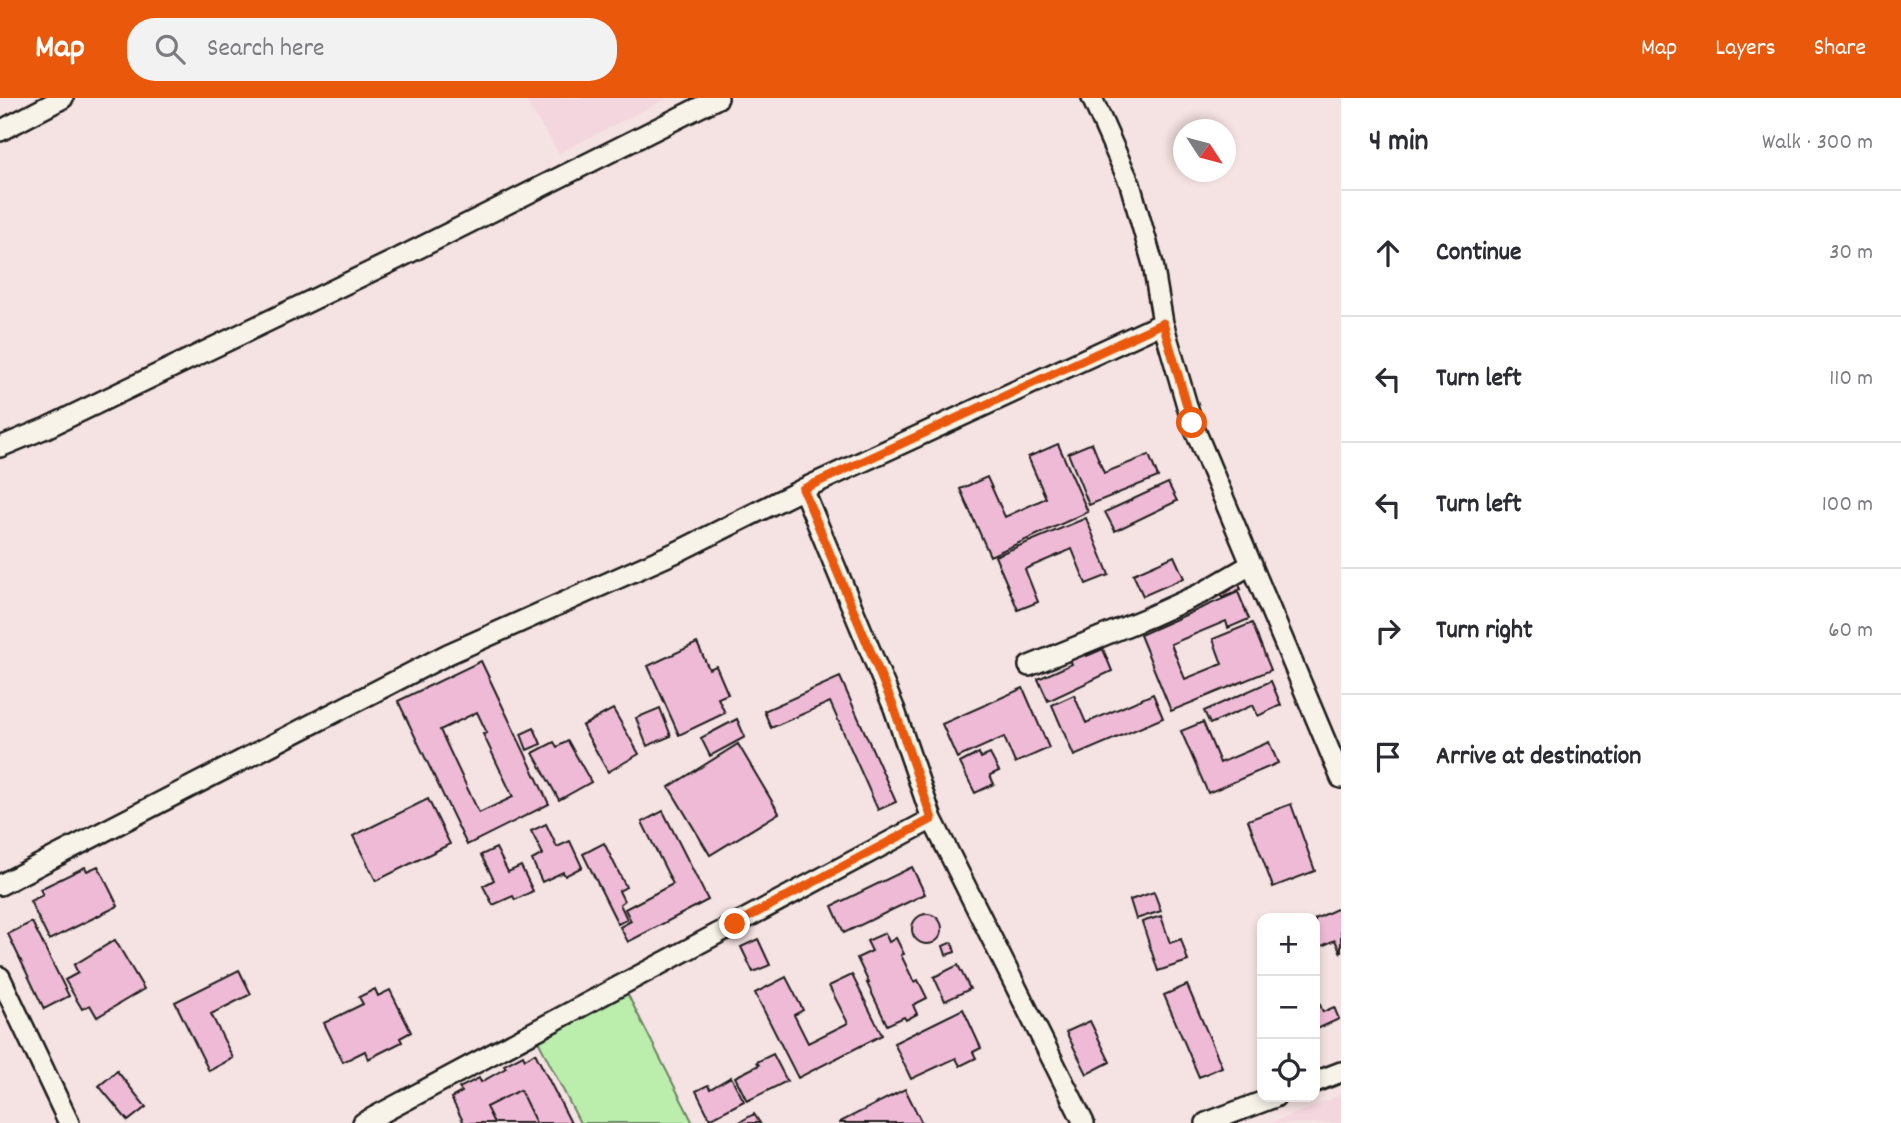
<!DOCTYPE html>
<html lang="en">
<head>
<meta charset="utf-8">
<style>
	body { margin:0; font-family:Dekko,sans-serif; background:#f2f2f3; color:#2b2b33 }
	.controls { position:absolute; right:21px; bottom:21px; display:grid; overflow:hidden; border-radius:14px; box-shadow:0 4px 10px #0003 }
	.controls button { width:63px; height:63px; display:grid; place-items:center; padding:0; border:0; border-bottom:2px solid #e1e1e2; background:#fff; color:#2b2b33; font:35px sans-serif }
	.compass { position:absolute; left:1173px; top:21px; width:63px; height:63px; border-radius:50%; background:#fff; box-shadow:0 4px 10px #0003; rotate:126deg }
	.stop { position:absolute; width:21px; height:21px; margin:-16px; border:5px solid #ea580c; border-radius:50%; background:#fff }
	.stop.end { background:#ea580c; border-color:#fff; box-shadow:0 2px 7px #0008 }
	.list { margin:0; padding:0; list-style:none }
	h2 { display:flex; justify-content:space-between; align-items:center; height:91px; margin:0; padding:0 28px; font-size:30px }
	h2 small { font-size:23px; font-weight:400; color:#7c7c81 }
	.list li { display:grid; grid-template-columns:46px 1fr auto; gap:21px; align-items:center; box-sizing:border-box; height:126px; padding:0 28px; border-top:2px solid #e1e1e2 }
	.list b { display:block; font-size:26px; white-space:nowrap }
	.list em { font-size:23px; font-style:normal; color:#7c7c81 }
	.icon { flex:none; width:38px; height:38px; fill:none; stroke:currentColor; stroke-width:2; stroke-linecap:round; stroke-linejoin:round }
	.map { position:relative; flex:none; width:1341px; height:1025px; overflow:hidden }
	header { display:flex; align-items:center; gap:42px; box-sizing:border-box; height:98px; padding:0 35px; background:#ea580c; color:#fff }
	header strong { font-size:33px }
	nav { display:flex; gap:38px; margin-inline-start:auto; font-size:24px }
	.search { width:490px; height:63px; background:#f2f2f3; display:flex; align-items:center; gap:18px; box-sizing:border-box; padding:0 24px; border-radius:28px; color:#7c7c81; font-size:26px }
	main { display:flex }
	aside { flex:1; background:#fff }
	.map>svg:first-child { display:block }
	.built { fill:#f3d6de }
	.green { fill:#bbedad; stroke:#6c8464; stroke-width:2 }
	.building { fill:#efbad5; stroke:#1c1c1c; stroke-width:2; fill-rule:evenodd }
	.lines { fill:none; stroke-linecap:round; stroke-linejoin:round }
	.minor-casing { stroke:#1c1c1c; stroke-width:24 }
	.minor { stroke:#f7f3e8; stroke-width:19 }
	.route { stroke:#ea580c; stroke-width:9 }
</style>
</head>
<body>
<header>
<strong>Map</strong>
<div class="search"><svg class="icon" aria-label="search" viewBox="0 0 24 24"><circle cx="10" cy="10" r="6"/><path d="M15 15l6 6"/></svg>Search here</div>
<nav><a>Map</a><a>Layers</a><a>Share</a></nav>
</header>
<main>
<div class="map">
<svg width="1341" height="1025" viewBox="0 0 1341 1025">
	<rect width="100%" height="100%" fill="#f5e2e2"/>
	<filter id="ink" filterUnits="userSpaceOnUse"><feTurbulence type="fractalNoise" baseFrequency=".0143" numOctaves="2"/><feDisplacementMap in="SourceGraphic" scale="14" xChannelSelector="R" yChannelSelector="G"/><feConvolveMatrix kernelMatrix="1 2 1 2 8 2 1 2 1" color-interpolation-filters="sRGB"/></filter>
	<g filter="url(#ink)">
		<path class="built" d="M 524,0 L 667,0 L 559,55 Z
			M 1341,997 L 1341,1025 L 1272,1025 Z"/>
		<path class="green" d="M 627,895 L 693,1025 L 580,1025 L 537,941 Z"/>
		<path class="building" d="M 1092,345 L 1104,375 L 1149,357 L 1158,379 L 1089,407 L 1068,355 Z
			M 1058,346 L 1088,414 L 990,458 L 960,391 L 987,379 L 1005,419 L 1046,400 L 1028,359 Z
			M 1168,385 L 1177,403 L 1115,433 L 1105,414 Z
			M 1086,420 L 1109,477 L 1086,486 L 1072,451 L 1025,471 L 1038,504 L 1018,512 L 995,458 Z
			M 1174,458 L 1184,480 L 1143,498 L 1133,476 Z
			M 1235,478 L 1241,491 L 1222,500 L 1216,487 Z
			M 1238,494 L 1249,521 L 1228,530 L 1226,523 L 1171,546 L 1185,581 L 1222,566 L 1213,541 L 1252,525 L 1271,572 L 1171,613 L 1140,537 Z
			M 697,545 L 709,571 L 716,568 L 728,596 L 718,600 L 725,615 L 679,637 L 648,568 Z
			M 1103,551 L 1112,573 L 1048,603 L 1038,581 L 1072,566 L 1069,559 L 1085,552 L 1087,558 Z
			M 481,563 L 549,706 L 467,747 L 398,603 ZM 477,614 L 487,635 L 483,636 L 513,699 L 479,715 L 440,632 Z
			M 840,579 L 896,704 L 878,712 L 830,604 L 771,630 L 764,613 Z
			M 1271,583 L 1281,607 L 1258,618 L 1253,607 L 1210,626 L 1204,613 Z
			M 1023,590 L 1049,650 L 1015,665 L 1004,639 L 957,660 L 942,626 Z
			M 1153,596 L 1163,620 L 1074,658 L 1052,607 L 1074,597 L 1086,625 Z
			M 660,610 L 671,638 L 647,648 L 636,620 Z
			M 613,611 L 639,656 L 608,674 L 582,628 Z
			M 737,621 L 745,639 L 710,658 L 701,640 Z
			M 1203,624 L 1220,665 L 1269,644 L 1278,665 L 1208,695 L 1181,633 Z
			M 534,630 L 541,646 L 527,652 L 521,636 Z
			M 568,643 L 591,684 L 559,702 L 533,655 L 554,644 L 557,649 Z
			M 738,646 L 779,715 L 710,757 L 669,689 Z
			M 979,655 L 981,660 L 990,656 L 999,673 L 990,677 L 994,686 L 975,695 L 960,665 Z
			M 428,701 L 450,746 L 376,783 L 353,738 Z
			M 1291,706 L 1315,773 L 1273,789 L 1248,722 Z
			M 663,713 L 708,802 L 628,844 L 620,829 L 631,823 L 625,811 L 673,786 L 642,724 Z
			M 546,726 L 557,749 L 570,743 L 582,769 L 565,778 L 563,774 L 542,784 L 532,762 L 543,756 L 531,733 Z
			M 604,745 L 626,789 L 619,793 L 624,803 L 620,806 L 627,821 L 618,826 L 583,756 Z
			M 496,750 L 508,774 L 521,768 L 533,793 L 515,802 L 513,798 L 493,807 L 483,788 L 494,782 L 481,757 Z
			M 98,768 L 118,808 L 49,842 L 30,803 L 43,797 L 40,791 L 85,769 L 87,773 Z
			M 912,769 L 925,796 L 844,835 L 832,808 Z
			M 1154,794 L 1161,813 L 1136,821 L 1130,802 Z
			M 1341,809 L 1341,855 L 1335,842 L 1315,851 L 1315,821 Z
			M912 831a15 15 0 1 1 30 0a15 15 0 1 1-30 0Z
			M 1161,818 L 1170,845 L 1181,841 L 1188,863 L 1158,873 L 1142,824 Z
			M 32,824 L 69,898 L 44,911 L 8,836 Z
			M 885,835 L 889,844 L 896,840 L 904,856 L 901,857 L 914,884 L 918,882 L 927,900 L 913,907 L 917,916 L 906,922 L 904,919 L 887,927 L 867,885 L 869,885 L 857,860 L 872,853 L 867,843 Z
			M 758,841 L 770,867 L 753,874 L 741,849 Z
			M 115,842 L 144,891 L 97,919 L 90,907 L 82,911 L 65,882 L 78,875 L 74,867 Z
			M 952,844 L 955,854 L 946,857 L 943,848 Z
			M 958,867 L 970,891 L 945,903 L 934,879 Z
			M 239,872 L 251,896 L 211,916 L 233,960 L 209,973 L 175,904 Z
			M 852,877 L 882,937 L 798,980 L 755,895 L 786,879 L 803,912 L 794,917 L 808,945 L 848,925 L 829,888 Z
			M 1187,887 L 1222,969 L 1199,979 L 1164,897 Z
			M 375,891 L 378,898 L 390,892 L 411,934 L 400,940 L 402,944 L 368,961 L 365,953 L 343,964 L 324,925 L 363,906 L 359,899 Z
			M 1315,895 L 1323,914 L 1334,909 L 1339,921 L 1315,932 Z
			M 963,911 L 981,950 L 973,954 L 976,960 L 960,968 L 956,960 L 911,981 L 894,945 Z
			M 1090,923 L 1110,964 L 1087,976 L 1066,934 Z
			M 535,955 L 571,1025 L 536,1025 L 520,992 L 486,1009 L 494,1025 L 464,1025 L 451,1000 L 462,994 L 459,990 L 479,980 L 481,984 L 506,970 L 504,967 L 523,957 L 525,961 Z
			M 773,956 L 787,983 L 747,1003 L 735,979 L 759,967 L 757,964 Z
			M 117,973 L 146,1009 L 128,1023 L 99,988 Z
			M 731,979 L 744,1003 L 710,1021 L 696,993 L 708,987 L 710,991 Z
			M 905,991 L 922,1025 L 840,1025 L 840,1024 Z
			M 520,992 L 536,1025 L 494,1025 L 486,1009 Z
			M 754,1016 L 760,1025 L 738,1025 Z"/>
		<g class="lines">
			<g class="minor-casing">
				<path id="minor" d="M 1092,0 L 1130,86 L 1153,166 L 1163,225 L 1192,325 L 1341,680
					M 0,33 L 63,0
					M 0,349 L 46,330 L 393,163 L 718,0
					M 803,391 L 894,610 L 932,721 L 1084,1025
					M 1029,568 L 1149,519 L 1202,495 L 1252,466
					M 0,787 L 448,556 L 679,453 L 803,391 L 1163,225
					M 0,879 L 69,1025
					M 1315,984 L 1341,974
					M 363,1025 L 932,721
					M 1206,1025 L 1275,999"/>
			</g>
			<use href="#minor" class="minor"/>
		</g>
	</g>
	<g class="lines" filter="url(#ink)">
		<path class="route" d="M 735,826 L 932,721 L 894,610 L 803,391 L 1163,225 L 1192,325"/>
	</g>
</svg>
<div class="controls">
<button>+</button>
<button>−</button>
<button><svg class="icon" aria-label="locate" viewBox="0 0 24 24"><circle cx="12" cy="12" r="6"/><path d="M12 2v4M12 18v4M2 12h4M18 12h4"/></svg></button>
</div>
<svg class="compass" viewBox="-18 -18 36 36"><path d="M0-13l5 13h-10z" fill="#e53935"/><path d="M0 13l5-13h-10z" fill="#7c7c81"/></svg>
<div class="stop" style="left:1192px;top:325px"></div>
<div class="stop end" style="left:735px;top:826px"></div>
</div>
<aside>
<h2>4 min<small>Walk · 300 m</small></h2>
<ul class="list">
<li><svg class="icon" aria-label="ahead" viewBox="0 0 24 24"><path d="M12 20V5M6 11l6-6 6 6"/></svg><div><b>Continue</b></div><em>30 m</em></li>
<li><svg class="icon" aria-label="left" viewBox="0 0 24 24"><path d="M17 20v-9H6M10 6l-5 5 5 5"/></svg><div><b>Turn left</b></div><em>110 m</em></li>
<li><svg class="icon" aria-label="left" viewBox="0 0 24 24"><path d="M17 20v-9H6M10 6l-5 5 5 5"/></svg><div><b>Turn left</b></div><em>100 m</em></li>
<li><svg class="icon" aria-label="right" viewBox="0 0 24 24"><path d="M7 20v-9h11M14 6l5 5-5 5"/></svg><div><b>Turn right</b></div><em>60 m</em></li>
<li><svg class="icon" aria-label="arrive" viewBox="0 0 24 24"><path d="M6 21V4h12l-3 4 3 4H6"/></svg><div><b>Arrive at destination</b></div></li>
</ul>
</aside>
</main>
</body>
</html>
